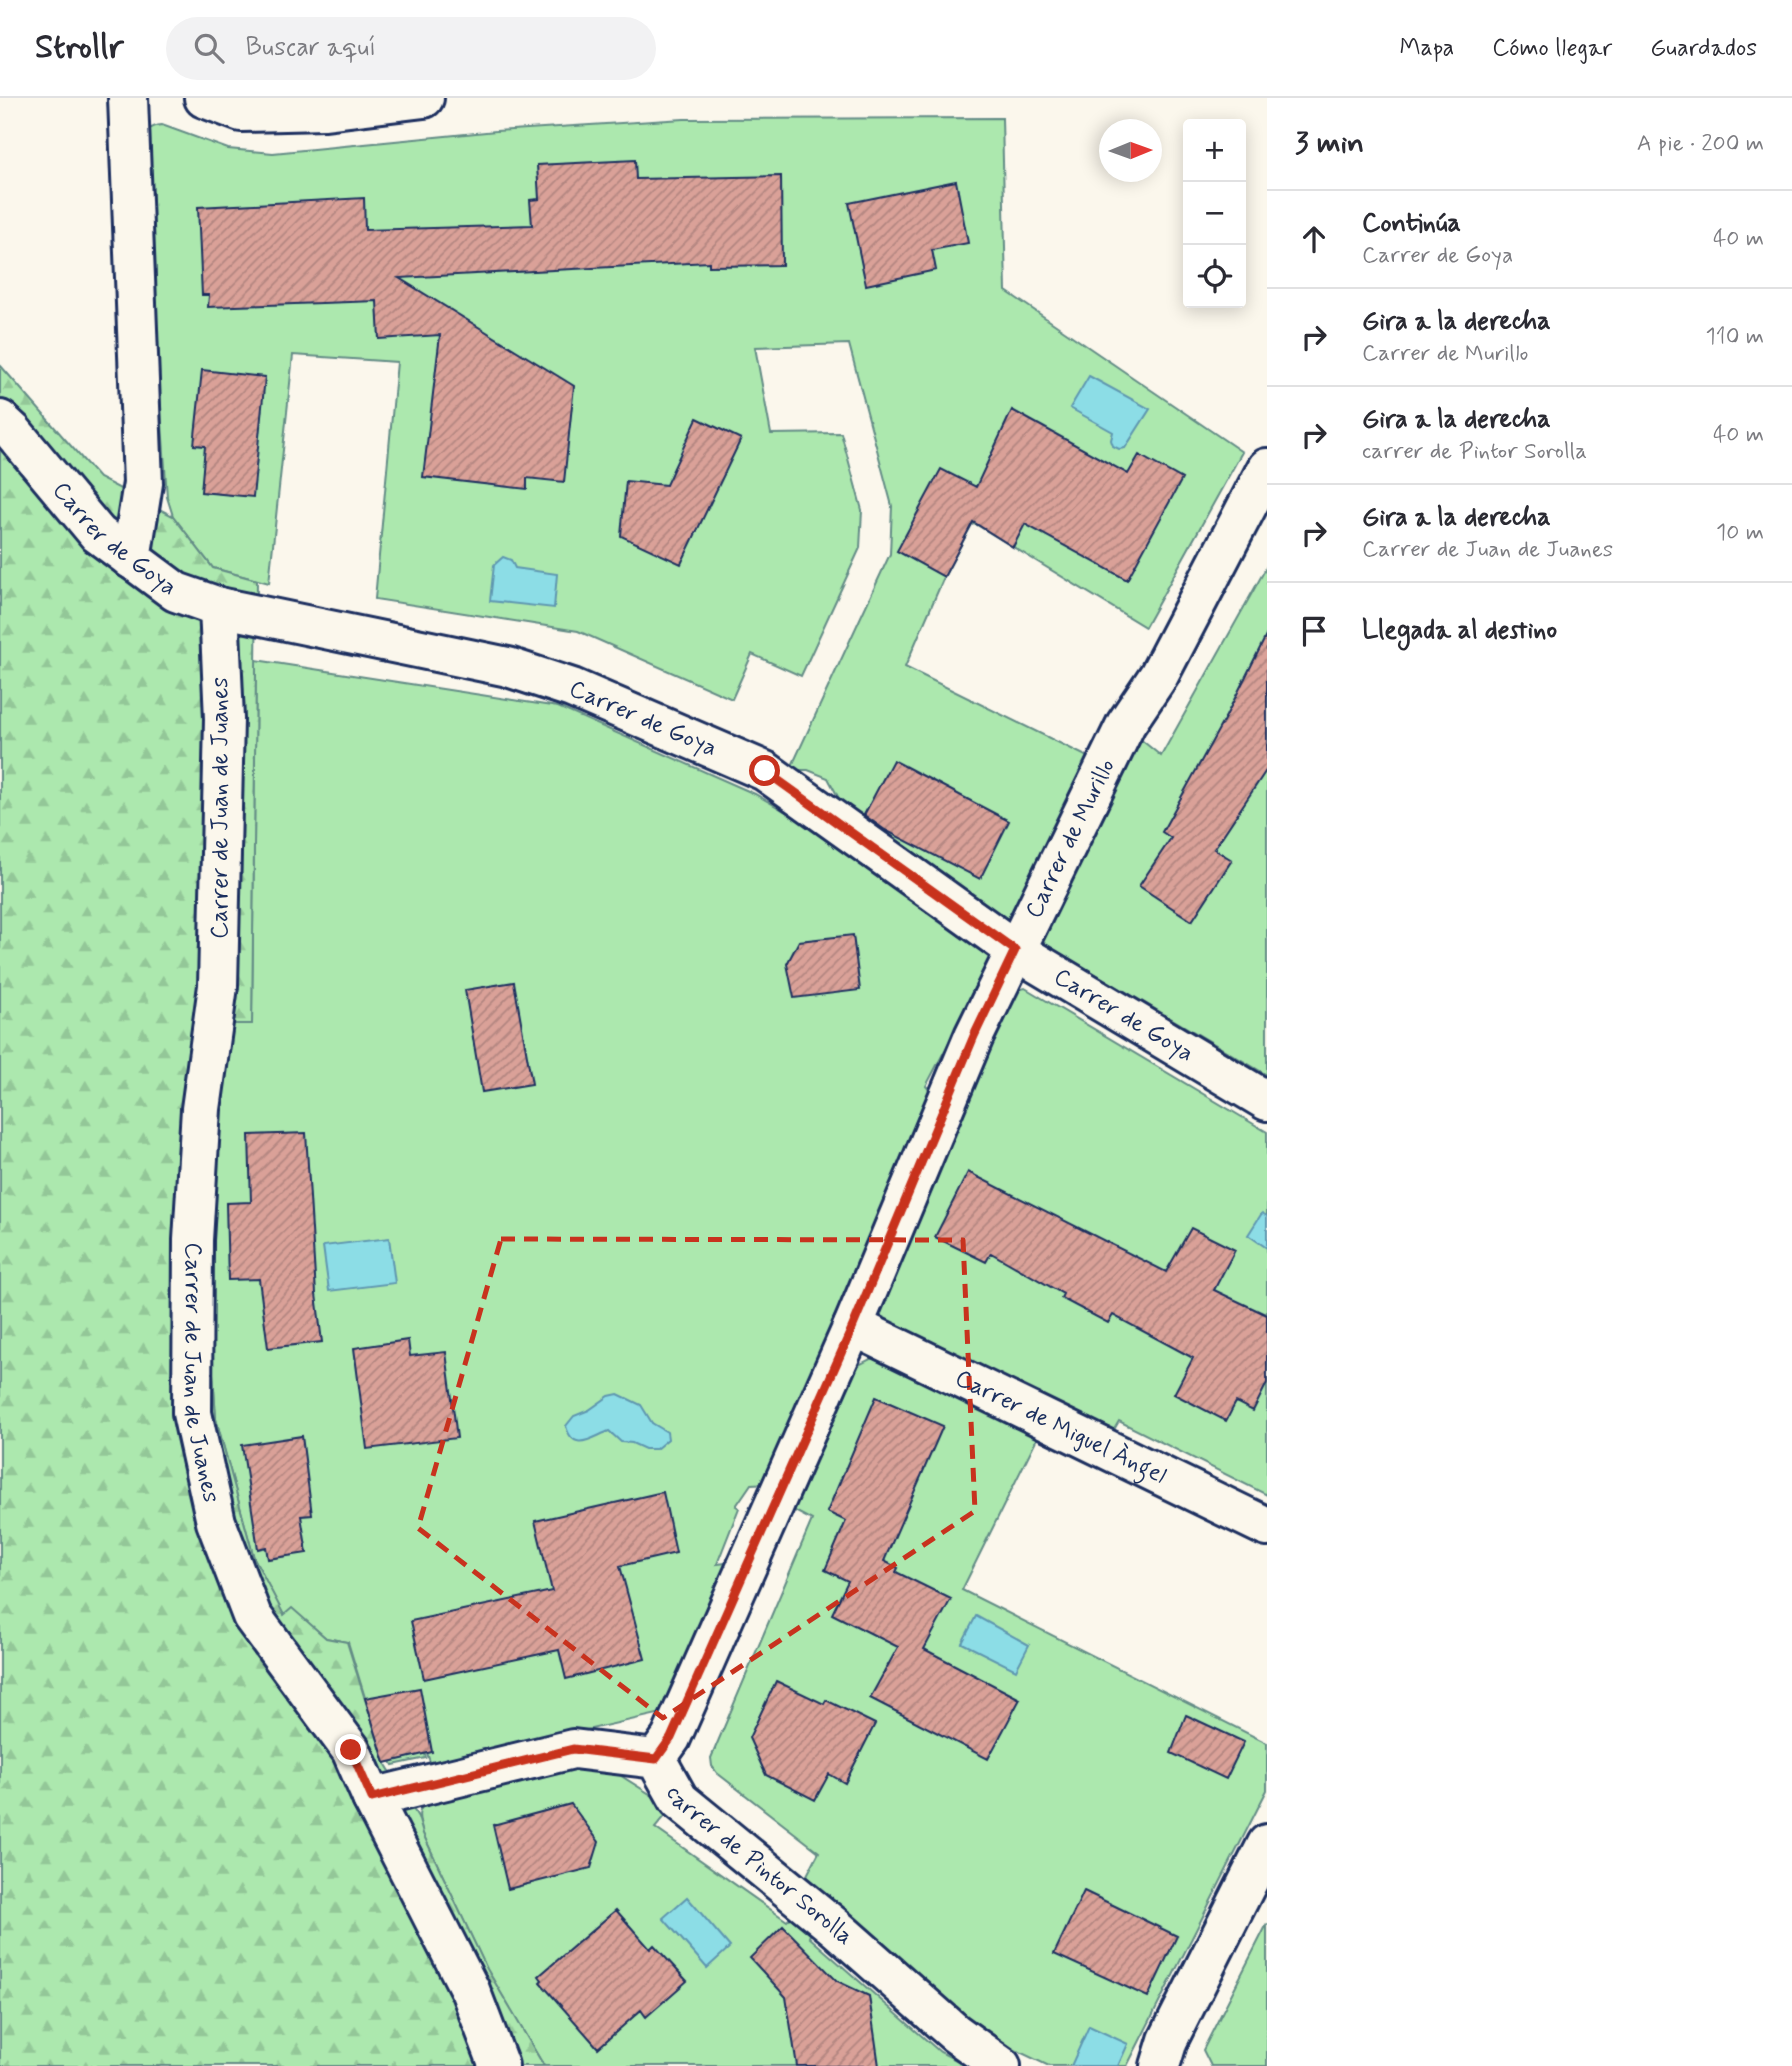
<!DOCTYPE html>
<html lang="es">
<head>
<meta charset="utf-8">
<style>
	body { margin:0; font-family:Mynerve,sans-serif; background:#f2f2f3; color:#2b2b33 }
	.controls { position:absolute; right:21px; top:21px; display:grid; overflow:hidden; border-radius:7px; box-shadow:0 4px 18px #0003 }
	.controls button { width:63px; height:63px; display:grid; place-items:center; padding:0; border:0; border-bottom:2px solid #e1e1e2; background:#fff; color:#2b2b33; font:35px sans-serif }
	.compass { position:absolute; left:1099px; top:21px; width:63px; height:63px; border-radius:50%; background:#fff; box-shadow:0 4px 18px #0003; rotate:89deg }
	.stop { position:absolute; width:21px; height:21px; margin:-16px; border:5px solid #c8321e; border-radius:50%; background:#fff }
	.stop.end { background:#c8321e; border-color:#fff; box-shadow:0 2px 7px #0008 }
	.list { margin:0; padding:0; list-style:none }
	h2 { display:flex; justify-content:space-between; align-items:center; height:91px; margin:0; padding:0 28px; font-size:30px }
	h2 small { font-size:23px; font-weight:400; color:#7c7c81 }
	.list li { display:grid; grid-template-columns:46px 1fr auto; gap:21px; align-items:center; box-sizing:border-box; height:98px; padding:0 28px; border-top:2px solid #e1e1e2 }
	.list b { display:block; font-size:26px; white-space:nowrap }
	.list p { margin:0; font-size:23px; white-space:nowrap; color:#7c7c81 }
	.list em { font-size:23px; font-style:normal; color:#7c7c81 }
	.icon { flex:none; width:38px; height:38px; fill:none; stroke:currentColor; stroke-width:2; stroke-linecap:round; stroke-linejoin:round }
	.map { position:relative; flex:none; width:1267px; height:1968px; overflow:hidden }
	header { display:flex; align-items:center; gap:42px; box-sizing:border-box; height:98px; padding:0 35px; background:#fff; border-bottom:2px solid #e1e1e2 }
	header strong { font-size:33px }
	nav { display:flex; gap:38px; margin-inline-start:auto; font-size:24px }
	.search { width:490px; height:63px; background:#f2f2f3; display:flex; align-items:center; gap:18px; box-sizing:border-box; padding:0 24px; border-radius:38px; color:#7c7c81; font-size:26px }
	main { display:flex }
	aside { flex:1; background:#fff }
	.map>svg:first-child { display:block }
	.green { fill:#ace8ae; stroke:#648c86; stroke-width:2 }
	.forest { fill:url(#forest-firs); stroke:#648c86; stroke-width:2 }
	.water { fill:#8cdde6; stroke:#5f97b0; stroke-width:2 }
	.building { fill:url(#building-hatch); stroke:#1b2f5e; stroke-width:2 }
	.lines { fill:none; stroke-linecap:round; stroke-linejoin:round }
	.street-casing { stroke:#1b2f5e; stroke-width:44 }
	.street { stroke:#fbf7ec; stroke-width:38 }
	.route { stroke:#c8321e; stroke-width:9 }
	.marked { fill:none; stroke:#c8321e; stroke-width:5; stroke-dasharray:14 9; stroke-linejoin:round }
	.labels { text-anchor:middle; dominant-baseline:central; stroke-width:5; stroke-linejoin:round; paint-order:stroke }
	.street-label { font-size:24px; fill:#1b2f5e; stroke:#fbf7ec }
</style>
</head>
<body>
<header>
<strong>Strollr</strong>
<div class="search"><svg class="icon" aria-label="search" viewBox="0 0 24 24"><circle cx="10" cy="10" r="6"/><path d="M15 15l6 6"/></svg>Buscar aquí</div>
<nav><a>Mapa</a><a>Cómo llegar</a><a>Guardados</a></nav>
</header>
<main>
<div class="map">
<svg width="1267" height="1968" viewBox="0 0 1267 1968">
	<defs>
		<pattern id="forest-firs" width="22" height="20" patternUnits="userSpaceOnUse" patternTransform="scale(1.75)"><rect width="22" height="20" fill="#ace8ae"/><path d="M5 1l3.5 6h-7zM16 11l3.5 6h-7z" fill="#93c798"/></pattern>
		<pattern id="building-hatch" width="6" height="6" patternUnits="userSpaceOnUse" patternTransform="scale(1.75)"><rect width="6" height="6" fill="#daa198"/><path d="M-1 1l2-2M0 6l6-6M5 7l2-2" fill="none" stroke="#b0847f"/></pattern>
	</defs>
	<rect width="100%" height="100%" fill="#fbf7ec"/>
	<filter id="ink" filterUnits="userSpaceOnUse"><feTurbulence type="fractalNoise" baseFrequency=".0143" numOctaves="2"/><feDisplacementMap in="SourceGraphic" scale="14" xChannelSelector="R" yChannelSelector="G"/><feConvolveMatrix kernelMatrix="1 2 1 2 8 2 1 2 1" color-interpolation-filters="sRGB"/></filter>
	<g filter="url(#ink)">
		<path class="green" d="M 1002,20 L 1006,193 L 1242,354 L 1145,529 L 977,427 L 972,426 L 944,479 L 905,569 L 1094,662 L 1017,837 L 850,721 L 828,680 L 808,672 L 790,672 L 890,456 L 892,408 L 849,246 L 755,249 L 771,336 L 841,335 L 862,412 L 860,450 L 801,578 L 752,556 L 732,601 L 578,533 L 375,501 L 397,264 L 293,257 L 269,485 L 213,470 L 173,418 L 167,399 L 143,42 C 148,32 150,28 162,27 L 228,51 L 273,55 L 496,33 L 684,21 Z
			M 1267,468 L 1267,977 L 1031,838 L 1134,636 L 1161,658 Z
			M 256,562 L 558,609 L 755,696 L 786,714 L 998,851 L 926,988 L 931,994 L 770,1385 L 751,1386 L 736,1408 L 739,1410 L 717,1466 L 735,1464 L 671,1613 L 431,1667 L 427,1655 L 425,1656 L 426,1660 L 393,1667 L 391,1663 L 385,1665 L 348,1544 L 326,1540 L 292,1511 L 284,1518 L 254,1460 L 216,1321 L 209,1214 L 213,1101 L 228,925 L 252,926 Z
			M 1025,890 L 1267,1034 L 1267,1397 L 1119,1323 L 1112,1335 L 875,1219 L 997,925 L 1018,892 Z
			M 880,1256 L 1040,1334 L 962,1492 L 1267,1645 L 1267,1692 L 1127,1968 L 1049,1968 L 982,1936 L 806,1779 L 819,1754 L 717,1675 L 712,1668 L 711,1660 L 812,1422 L 791,1411 L 853,1266 L 857,1268 Z
			M 599,1664 L 672,1710 L 655,1730 L 787,1823 L 798,1812 L 815,1825 L 809,1839 L 940,1954 L 968,1968 L 544,1968 L 487,1872 L 423,1736 C 419,1720 415,1714 428,1702 Z
			M 1267,1826 L 1267,1968 L 1211,1968 L 1203,1952 Z"/>
		<path class="forest" d="M 0,267 L 99,380 L 173,418 L 213,470 L 257,482 L 252,926 L 227,926 L 213,1101 L 209,1214 L 216,1321 L 254,1460 L 284,1517 L 292,1510 L 326,1540 L 347,1544 L 385,1665 L 418,1719 L 423,1736 L 487,1871 L 544,1968 L 0,1968 Z"/>
		<path class="water" d="M 1089,278 L 1150,311 L 1125,350 L 1119,351 L 1113,348 L 1111,342 L 1113,334 L 1070,310 Z
			M 503,459 L 511,462 L 515,470 L 557,476 L 554,510 L 490,503 L 494,467 Z
			M 1262,1115 L 1267,1118 L 1267,1150 L 1248,1137 Z
			M 389,1140 L 395,1185 L 329,1193 L 323,1148 Z
			M 618,1296 L 641,1307 L 652,1325 L 667,1334 L 668,1341 L 656,1351 L 645,1351 L 632,1345 L 621,1344 L 609,1333 C 591,1340 573,1355 566,1328 L 574,1318 L 589,1312 L 609,1298 Z
			M 976,1518 L 1029,1547 L 1016,1572 L 962,1545 Z
			M 687,1799 L 730,1849 L 707,1870 L 663,1820 Z
			M 1089,1928 L 1128,1946 L 1118,1968 L 1071,1968 Z"/>
		<path class="building" d="M 635,62 L 636,81 L 781,78 L 782,167 L 709,168 L 709,164 L 399,180 L 574,288 L 564,384 L 527,380 L 527,391 L 423,379 L 440,237 L 379,241 L 377,203 L 208,209 L 209,197 L 202,197 L 198,109 L 364,100 L 365,132 L 532,127 L 530,102 L 539,101 L 537,67 Z
			M 956,83 L 968,145 L 932,152 L 936,172 L 866,187 L 849,105 Z
			M 202,272 L 265,279 L 253,399 L 201,394 L 205,348 L 194,347 Z
			M 1012,312 L 1128,376 L 1139,357 L 1182,381 L 1127,482 L 1025,426 L 1013,449 L 973,424 L 944,479 L 897,453 L 941,371 L 976,389 Z
			M 697,320 L 741,341 L 681,466 L 621,438 L 626,383 L 666,387 Z
			M 1267,536 L 1267,671 L 1214,751 L 1232,762 L 1192,823 L 1139,788 L 1171,740 L 1162,734 L 1226,618 Z
			M 893,662 L 1009,723 L 980,781 L 885,732 L 864,717 Z
			M 853,837 L 860,892 L 794,900 L 787,866 L 799,843 Z
			M 514,884 L 532,986 L 482,994 L 465,892 Z
			M 306,1035 L 316,1196 L 322,1244 L 268,1250 L 259,1181 L 228,1182 L 226,1105 L 251,1104 L 249,1037 Z
			M 968,1074 L 1166,1174 L 1191,1130 L 1235,1152 L 1214,1192 L 1267,1217 L 1267,1285 L 1253,1313 L 1236,1304 L 1226,1323 L 1174,1296 L 1193,1260 L 1113,1217 L 1108,1225 L 1061,1200 L 1063,1196 L 991,1155 L 986,1164 L 935,1139 Z
			M 408,1242 L 410,1258 L 446,1254 L 457,1340 L 367,1351 L 354,1250 Z
			M 876,1299 L 943,1328 L 884,1463 L 898,1470 L 896,1474 L 951,1501 L 924,1551 L 1020,1601 L 988,1661 L 870,1600 L 898,1549 L 832,1516 L 848,1483 L 825,1472 L 846,1423 L 827,1414 Z
			M 302,1338 L 312,1417 L 301,1418 L 307,1455 L 268,1461 L 266,1449 L 258,1451 L 242,1347 Z
			M 663,1394 L 676,1455 L 620,1468 L 645,1561 L 566,1581 L 559,1552 L 424,1581 L 411,1523 L 552,1493 L 535,1423 Z
			M 776,1583 L 824,1606 L 826,1602 L 875,1626 L 845,1685 L 829,1676 L 815,1702 L 766,1677 L 749,1640 Z
			M 420,1590 L 432,1654 L 385,1665 L 365,1600 Z
			M 1186,1617 L 1244,1644 L 1226,1681 L 1171,1655 Z
			M 571,1706 L 599,1744 L 591,1770 L 508,1791 L 493,1727 Z
			M 1084,1793 L 1177,1838 L 1148,1899 L 1054,1856 Z
			M 616,1812 L 650,1851 L 654,1847 L 687,1883 L 646,1919 L 641,1912 L 598,1950 L 540,1884 L 542,1882 L 539,1878 Z
			M 783,1828 L 837,1883 L 869,1898 L 879,1968 L 797,1968 L 786,1899 L 750,1860 Z"/>
		<g class="lines">
			<g class="street-casing">
				<g id="street">
					<path d="M 128,0 L 143,385 L 131,461"/>
					<path d="M 204,0 L 241,14 L 325,12 L 424,0"/>
					<path id="s1" d="M 0,322 L 13,334 L 98,436 L 176,494 L 219,509 L 508,569 L 572,590 L 765,673 L 1015,852 L 1267,1003"/>
					<path id="s2" d="M 219,509 L 224,621 L 218,888 L 201,1011 L 193,1142 L 192,1315 L 216,1424 L 252,1518 L 351,1652 L 372,1700 L 470,1892 L 499,1968"/>
					<path id="s3" d="M 853,1228 L 1267,1429"/>
					<path id="s4" d="M 656,1661 L 671,1640 L 853,1228 L 974,938 L 1126,626 L 1159,577 L 1267,370"/>
					<path id="s5" d="M 372,1700 L 573,1651 L 656,1661 L 679,1702 L 836,1830 L 955,1935 L 1001,1968"/>
					<path d="M 1160,1968 L 1168,1942 L 1267,1746"/>
				</g>
			</g>
			<use href="#street" class="street"/>
		</g>
	</g>
	<g class="lines" filter="url(#ink)">
		<path class="route" d="M 351,1652 L 372,1700 L 573,1651 L 656,1661 L 671,1640 L 853,1228 L 974,938 L 1015,852 L 765,673"/>
	</g>
	<path class="marked" d="M 501,1141 L 963,1142 L 975,1413 L 663,1620 L 418,1430 Z"/>
	<g class="labels">
		<g class="street-label">
			<text stroke="none"><textPath href="#s1" startOffset="166">Carrer de Goya</textPath></text>
			<text stroke="none"><textPath href="#s1" startOffset="733">Carrer de Goya</textPath></text>
			<text transform="translate(220 710) rotate(-90)">Carrer de Juan de Juanes</text>
			<text stroke="none"><textPath href="#s4" startOffset="1010">Carrer de Murillo</textPath></text>
			<text stroke="none"><textPath href="#s1" startOffset="1300">Carrer de Goya</textPath></text>
			<text stroke="none"><textPath href="#s2" startOffset="768">Carrer de Juan de Juanes</textPath></text>
			<text stroke="none"><textPath href="#s3" startOffset="231">Carrer de Miguel Àngel</textPath></text>
			<text stroke="none"><textPath href="#s5" startOffset="441">carrer de Pintor Sorolla</textPath></text>
		</g>
	</g>
</svg>
<div class="controls">
<button>+</button>
<button>−</button>
<button><svg class="icon" aria-label="locate" viewBox="0 0 24 24"><circle cx="12" cy="12" r="6"/><path d="M12 2v4M12 18v4M2 12h4M18 12h4"/></svg></button>
</div>
<svg class="compass" viewBox="-18 -18 36 36"><path d="M0-13l5 13h-10z" fill="#e53935"/><path d="M0 13l5-13h-10z" fill="#7c7c81"/></svg>
<div class="stop" style="left:765px;top:673px"></div>
<div class="stop end" style="left:351px;top:1652px"></div>
</div>
<aside>
<h2>3 min<small>A pie · 200 m</small></h2>
<ul class="list">
<li><svg class="icon" aria-label="ahead" viewBox="0 0 24 24"><path d="M12 20V5M6 11l6-6 6 6"/></svg><div><b>Continúa</b><p>Carrer de Goya</p></div><em>40 m</em></li>
<li><svg class="icon" aria-label="right" viewBox="0 0 24 24"><path d="M7 20v-9h11M14 6l5 5-5 5"/></svg><div><b>Gira a la derecha</b><p>Carrer de Murillo</p></div><em>110 m</em></li>
<li><svg class="icon" aria-label="right" viewBox="0 0 24 24"><path d="M7 20v-9h11M14 6l5 5-5 5"/></svg><div><b>Gira a la derecha</b><p>carrer de Pintor Sorolla</p></div><em>40 m</em></li>
<li><svg class="icon" aria-label="right" viewBox="0 0 24 24"><path d="M7 20v-9h11M14 6l5 5-5 5"/></svg><div><b>Gira a la derecha</b><p>Carrer de Juan de Juanes</p></div><em>10 m</em></li>
<li><svg class="icon" aria-label="arrive" viewBox="0 0 24 24"><path d="M6 21V4h12l-3 4 3 4H6"/></svg><div><b>Llegada al destino</b></div></li>
</ul>
</aside>
</main>
</body>
</html>
